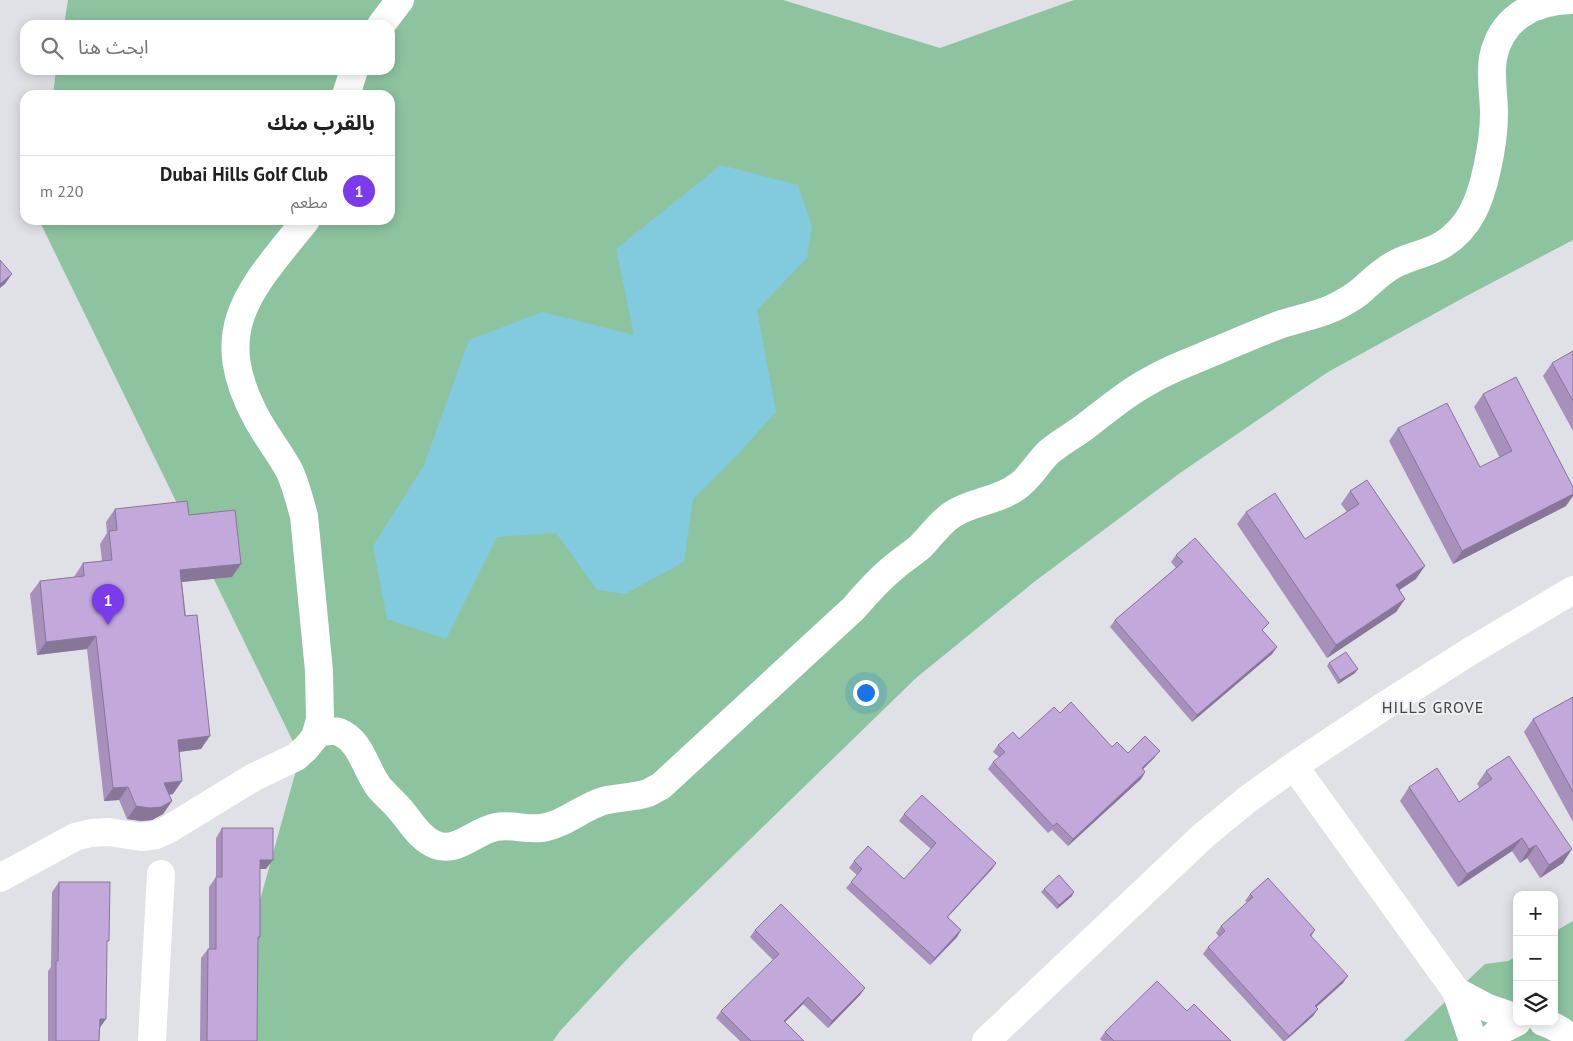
<!DOCTYPE html>
<html lang="ar">
<head>
<meta charset="utf-8">
<style>
	body { margin:0; font-family:"PT Sans","Noto Sans Arabic",sans-serif; background:#f6f6f6; color:#202124; direction:rtl }
	.controls { position:absolute; right:15px; bottom:15px; display:grid; overflow:hidden; border-radius:10px; box-shadow:0 2px 12px #0003 }
	.controls button { width:45px; height:45px; display:grid; place-items:center; padding:0; border:0; border-bottom:1px solid #e0e0e0; background:#fff; color:#202124; font:25px sans-serif }
	.you { position:absolute; left:865px; top:692px; width:18px; height:18px; margin:-12px; border:4px solid #fff; border-radius:50%; background:#1a73e8; box-shadow:0 0 0 8px #1a73e833 }
	.badge { display:grid; place-items:center; width:32px; height:32px; border-radius:50%; background:#7c3aed; color:#fff; font-size:16px; font-weight:700 }
	.pin { position:absolute; translate:-50% -41px; filter:drop-shadow(0 1px 2px #0008) }
	.pin::after { content:''; position:absolute; top:26px; width:18px; height:15px; background:inherit; clip-path:polygon(0 0,100% 0,50% 100%) }
	.list { margin:0; padding:0; list-style:none }
	h2 { display:flex; justify-content:space-between; align-items:center; height:65px; margin:0; padding:0 20px; font-size:21px }
	h2 small { font-size:16px; font-weight:400; color:#757577 }
	.list li { display:grid; grid-template-columns:32px 1fr auto; gap:15px; align-items:center; box-sizing:border-box; height:70px; padding:0 20px; border-top:1px solid #e0e0e0 }
	.list b { display:block; font-size:19px; white-space:nowrap }
	.list p { margin:0; font-size:16px; white-space:nowrap; color:#757577 }
	.list em { font-size:16px; font-style:normal; color:#757577 }
	.icon { flex:none; width:28px; height:28px; fill:none; stroke:currentColor; stroke-width:2; stroke-linecap:round; stroke-linejoin:round }
	.map { position:relative; flex:none; width:1573px; height:1041px; overflow:hidden; direction:ltr }
	.search { position:absolute; background:#fff; box-shadow:0 2px 12px #0003; left:20px; top:20px; width:375px; height:55px; display:flex; align-items:center; gap:12px; box-sizing:border-box; padding:0 18px; border-radius:15px; color:#757577; font-size:19px }
	.panel { position:absolute; background:#fff; box-shadow:0 2px 12px #0003; left:20px; top:90px; width:375px; height:135px; border-radius:15px; direction:rtl }
	.map>svg:first-child { display:block }
	.green { fill:#8dc39f }
	.water { fill:#82cadd }
	.lines { fill:none; stroke-linecap:round; stroke-linejoin:round }
	.minor { stroke:#fff; stroke-width:28 }
	.wall { fill:#a790bc }
	.shaded-wall { fill:#887699 }
	.building { fill:#c2a8db; stroke:#887699 }
	.labels { text-anchor:middle; dominant-baseline:central; stroke-width:4; stroke-linejoin:round; paint-order:stroke }
	.neighbourhood-label { font-size:16px; letter-spacing:1px; fill:#3f4044; stroke:#eeeef3 }
</style>
</head>
<body>
<div class="map">
<svg width="1573" height="1041" viewBox="0 0 1573 1041">
	<rect width="100%" height="100%" fill="#e0e1e6"/>
	<path class="green" d="M 68,0 L 783,0 L 940,48 L 1074,0 L 1573,0 L 1573,240 L 1474,292 L 1328,372 L 1180,473 L 1034,582 L 916,678 L 631,955 L 560,1031 L 553,1041 L 221,1041 L 300,756 L 39,220 L 390,220 L 390,95 L 53,95 L 56,70 L 390,70 L 390,25 L 64,25 Z
		M 1573,921 L 1573,1041 L 1404,1041 L 1485,964 L 1508,961 L 1517,956 L 1517,1022 L 1554,1022 L 1554,932 Z"/>
	<path class="water" d="M 721,165 L 798,185 L 812,226 L 807,258 L 757,310 L 776,412 L 739,453 L 693,499 L 684,562 L 625,594 L 597,590 L 556,533 L 497,537 L 446,639 L 387,619 L 373,546 L 424,465 L 469,340 L 542,312 L 634,335 L 616,249 Z"/>
	<g class="lines">
		<path class="minor" d="M 381,25 L 400,0
			M 346,95 L 354,70
			M 316,733 C 323,732 333,730 339,732 C 361,741 365,768 378,786 C 383,793 390,798 396,805 C 409,818 418,838 436,845 C 458,853 475,831 496,827 C 511,824 526,830 541,828 C 564,825 581,808 603,801 C 617,797 633,798 648,793 C 652,791 657,788 661,786 L 854,608 C 866,594 878,580 893,568 C 902,560 912,554 921,546 C 932,535 940,522 953,514 C 973,501 999,501 1018,486 C 1030,478 1038,462 1049,452 C 1061,442 1074,435 1086,426 C 1108,409 1128,392 1153,379 C 1172,368 1193,361 1213,352 C 1235,343 1257,333 1279,325 C 1297,319 1315,316 1333,308 C 1343,303 1355,297 1363,289 C 1373,280 1382,271 1395,264 C 1410,256 1427,254 1442,245 C 1470,228 1480,201 1487,169 C 1491,151 1494,133 1494,114 C 1494,96 1490,76 1493,58 C 1501,18 1533,1 1571,0
			M 1294,766 L 1456,991 L 1473,1041
			M 0,878 L 75,837 L 91,833 L 109,832 L 141,837 L 156,835 L 169,829 L 254,777 L 296,757 L 306,748 L 315,737 L 320,720 L 319,671 L 304,516 C 300,501 296,486 290,472 C 280,453 266,436 256,417 C 208,327 252,288 306,220
			M 1456,991 L 1488,1008 L 1517,1018
			M 1543,1022 C 1555,1026 1565,1032 1573,1041
			M 152,1041 L 161,874
			M 986,1041 L 1203,836 L 1248,799 L 1294,766 L 1381,708 L 1469,652 L 1573,590
			M 1489,1041 L 1499,1031 L 1517,1022"/>
	</g>
	<path class="wall" d="M 1573,351 L 1573,431 L 1543,376 L 1552,363 Z
		M 1483,394 L 1566,506 L 1453,564 L 1389,441 L 1398,428 L 1480,467 L 1500,458 L 1474,407 Z
		M 1350,491 L 1416,579 L 1399,590 L 1405,599 L 1396,612 L 1327,658 L 1237,524 L 1246,512 L 1305,539 L 1347,512 L 1341,504 Z
		M 115,509 L 189,515 L 232,577 L 182,582 L 201,749 L 179,752 L 173,794 L 169,795 L 172,801 L 163,814 L 152,820 L 141,821 L 127,819 L 119,800 L 104,801 L 87,649 L 37,655 L 30,594 L 40,581 L 74,577 L 83,563 L 102,561 L 100,544 L 107,533 L 106,522 Z
		M 1176,555 L 1263,631 L 1277,647 L 1272,654 L 1192,722 L 1110,627 L 1115,620 L 1176,568 L 1171,562 Z
		M 1329,663 L 1355,673 L 1338,684 L 1327,666 Z
		M 1573,697 L 1573,822 L 1524,732 L 1533,719 Z
		M 1060,713 L 1112,747 L 1128,753 L 1155,757 L 1143,769 L 1145,772 L 1141,779 L 1068,846 L 1052,830 L 1048,833 L 988,769 L 993,762 L 999,757 L 993,752 L 998,745 L 1019,739 Z
		M 1486,771 L 1563,863 L 1540,878 L 1527,858 L 1520,863 L 1512,851 L 1458,887 L 1400,801 L 1409,787 L 1459,802 L 1480,788 L 1477,784 Z
		M 904,814 L 996,863 L 992,869 L 948,917 L 961,930 L 957,937 L 930,965 L 846,888 L 857,875 L 849,868 L 854,861 L 904,879 L 931,849 L 899,821 Z
		M 222,828 L 266,869 L 260,869 L 260,937 L 258,941 L 257,1041 L 200,1041 L 201,958 L 208,949 L 209,949 L 209,887 L 216,877 L 216,838 Z
		M 59,882 L 107,944 L 99,1041 L 48,1041 L 48,971 L 51,967 L 52,892 Z
		M 1044,889 L 1072,896 L 1057,909 L 1041,892 Z
		M 1250,894 L 1315,930 L 1311,937 L 1343,983 L 1316,1007 L 1318,1009 L 1313,1016 L 1285,1041 L 1283,1041 L 1203,954 L 1208,947 L 1219,937 L 1216,933 L 1221,926 L 1247,902 L 1245,901 Z
		M 755,930 L 865,988 L 860,995 L 828,1028 L 803,1004 L 785,1022 L 804,1041 L 740,1041 L 716,1018 L 721,1011 L 773,960 L 750,937 Z
		M 1187,1011 L 1231,1041 L 1102,1041 L 1100,1039 L 1105,1032 Z"/>
	<path class="shaded-wall" d="M 12,274 L 5,284 L 0,288 L 0,284 Z
		M 1573,494 L 1573,496 L 1566,506 L 1453,564 L 1462,551 Z
		M 241,564 L 232,577 L 171,583 L 180,570 Z
		M 1425,566 L 1416,579 L 1387,598 L 1396,585 Z
		M 1405,599 L 1396,612 L 1327,658 L 1336,645 Z
		M 96,636 L 87,649 L 37,655 L 46,642 Z
		M 1277,647 L 1272,654 L 1192,722 L 1197,715 Z
		M 1358,669 L 1355,673 L 1338,684 L 1340,680 Z
		M 210,736 L 201,749 L 169,753 L 178,740 Z
		M 1160,751 L 1155,757 L 1137,775 L 1142,768 Z
		M 1145,772 L 1141,779 L 1068,846 L 1073,839 Z
		M 182,781 L 173,794 L 155,796 L 164,783 Z
		M 128,787 L 119,800 L 104,801 L 113,788 Z
		M 172,801 L 163,814 L 152,820 L 141,821 L 127,819 L 136,806 Z
		M 1522,838 L 1512,851 L 1458,887 L 1467,874 Z
		M 1536,845 L 1527,858 L 1520,863 L 1529,849 Z
		M 1572,849 L 1563,863 L 1540,878 L 1549,865 Z
		M 260,860 L 273,860 L 266,869 L 253,869 Z
		M 996,863 L 992,869 L 942,923 L 947,917 Z
		M 1074,892 L 1072,896 L 1057,909 L 1059,905 Z
		M 961,930 L 957,937 L 930,965 L 935,958 Z
		M 1348,976 L 1343,983 L 1310,1013 L 1315,1006 Z
		M 865,988 L 860,995 L 828,1028 L 832,1021 Z
		M 808,997 L 803,1004 L 779,1028 L 784,1021 Z
		M 1318,1009 L 1313,1016 L 1285,1041 L 1289,1036 Z
		M 100,1019 L 106,1019 L 99,1029 Z"/>
	<path class="building" d="M 0,260 L 12,274 L 0,284 Z
		M 1573,351 L 1573,401 L 1552,363 Z
		M 1516,377 L 1573,487 L 1573,494 L 1462,551 L 1398,428 L 1447,403 L 1480,467 L 1512,451 L 1483,394 Z
		M 1367,480 L 1425,566 L 1396,585 L 1405,599 L 1336,645 L 1246,512 L 1275,493 L 1305,539 L 1359,504 L 1350,491 Z
		M 187,501 L 189,515 L 235,510 L 241,564 L 180,570 L 185,616 L 197,615 L 210,736 L 178,740 L 182,781 L 164,783 L 172,801 L 161,807 L 150,808 L 136,806 L 128,787 L 113,788 L 96,636 L 46,642 L 40,581 L 84,576 L 83,563 L 112,560 L 109,531 L 117,530 L 115,509 Z
		M 1195,538 L 1269,623 L 1262,630 L 1277,647 L 1197,715 L 1115,620 L 1183,562 L 1176,555 Z
		M 1346,652 L 1358,669 L 1340,680 L 1329,663 Z
		M 1573,697 L 1573,792 L 1533,719 Z
		M 1071,702 L 1112,747 L 1117,742 L 1128,753 L 1145,736 L 1160,751 L 1142,768 L 1145,772 L 1073,839 L 1057,823 L 1053,826 L 993,762 L 1005,752 L 998,745 L 1013,732 L 1019,739 L 1054,707 L 1060,713 Z
		M 1509,756 L 1572,849 L 1549,865 L 1536,845 L 1529,849 L 1522,838 L 1467,874 L 1409,787 L 1437,768 L 1459,802 L 1492,779 L 1486,771 Z
		M 922,795 L 996,863 L 947,917 L 961,930 L 935,958 L 851,882 L 862,869 L 854,861 L 868,846 L 904,879 L 936,843 L 904,814 Z
		M 222,828 L 273,828 L 273,860 L 260,860 L 260,937 L 258,937 L 257,1041 L 207,1041 L 208,949 L 216,949 L 216,877 L 222,877 Z
		M 1059,875 L 1074,892 L 1059,905 L 1044,889 Z
		M 1268,878 L 1315,930 L 1310,935 L 1348,976 L 1315,1006 L 1318,1009 L 1289,1036 L 1208,947 L 1225,931 L 1221,926 L 1253,897 L 1250,894 Z
		M 59,882 L 110,882 L 109,941 L 107,941 L 106,1019 L 100,1019 L 99,1041 L 56,1041 L 56,961 L 58,961 Z
		M 781,904 L 865,988 L 832,1021 L 808,997 L 784,1021 L 804,1041 L 751,1041 L 721,1011 L 779,954 L 755,930 Z
		M 1157,981 L 1187,1011 L 1194,1004 L 1231,1041 L 1114,1041 L 1105,1032 Z"/>
	<g class="labels">
		<g class="neighbourhood-label">
			<text x="1433" y="707">HILLS GROVE</text>
		</g>
	</g>
</svg>
<div class="controls">
<button>+</button>
<button>−</button>
<button><svg class="icon" aria-label="layers" viewBox="0 0 24 24"><path d="M12 4l9 5-9 5-9-5zM3 14l9 5 9-5"/></svg></button>
</div>
<div class="you"></div>
<div class="pin badge" style="left:108px;top:625px">1</div>
<div class="search"><svg class="icon" aria-label="search" viewBox="0 0 24 24"><circle cx="10" cy="10" r="6"/><path d="M15 15l6 6"/></svg>ابحث هنا</div>
<section class="panel">
<h2>بالقرب منك<small></small></h2>
<ul class="list">
<li><span class="badge">1</span><div><b>Dubai Hills Golf Club</b><p>مطعم</p></div><em>220 m</em></li>
</ul>
</section>
</div>
</body>
</html>
